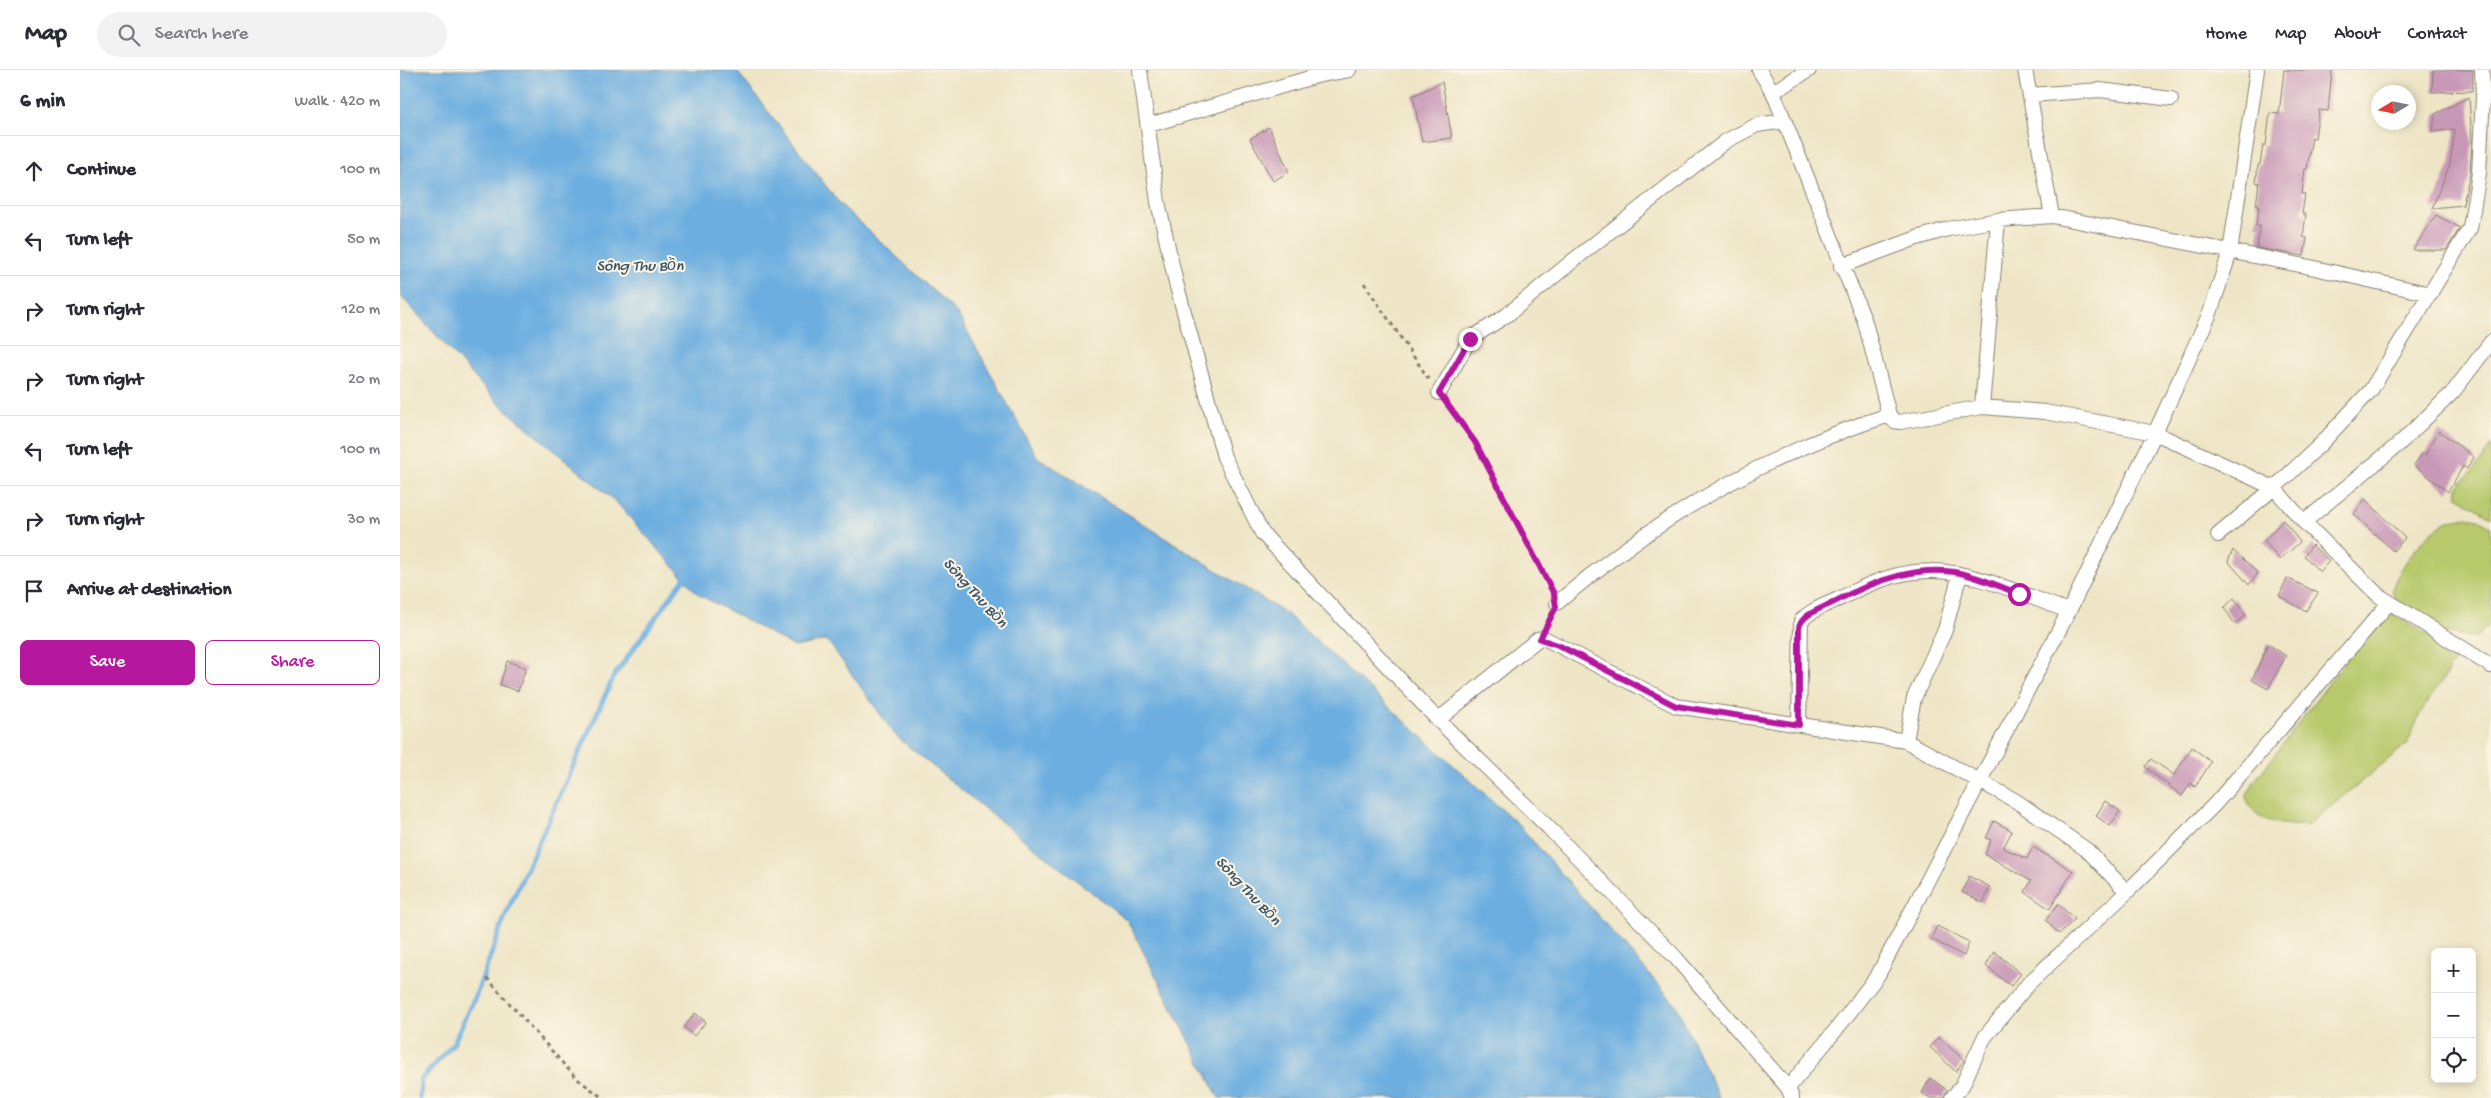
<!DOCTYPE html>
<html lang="en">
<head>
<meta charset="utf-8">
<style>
	body { margin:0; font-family:"Gochi Hand",sans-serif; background:#f2f2f3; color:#2b2b33 }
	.controls { position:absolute; right:15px; bottom:15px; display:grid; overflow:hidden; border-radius:8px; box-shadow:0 2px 8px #0003 }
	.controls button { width:45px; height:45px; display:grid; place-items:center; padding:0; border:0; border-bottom:1px solid #e1e1e2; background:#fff; color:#2b2b33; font:25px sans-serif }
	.compass { position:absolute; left:1971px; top:15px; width:45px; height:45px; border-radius:50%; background:#fff; box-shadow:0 2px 8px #0003; rotate:260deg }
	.stop { position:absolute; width:15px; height:15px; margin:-11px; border:4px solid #b5179e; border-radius:50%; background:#fff }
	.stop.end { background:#b5179e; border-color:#fff; box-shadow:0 1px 5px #0008 }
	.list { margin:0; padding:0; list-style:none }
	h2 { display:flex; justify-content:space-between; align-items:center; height:65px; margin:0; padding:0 20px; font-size:21px }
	h2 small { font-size:16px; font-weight:400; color:#7c7c81 }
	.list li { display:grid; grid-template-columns:32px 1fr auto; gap:15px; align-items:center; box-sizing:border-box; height:70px; padding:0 20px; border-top:1px solid #e1e1e2 }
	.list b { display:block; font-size:19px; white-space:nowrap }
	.list em { font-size:16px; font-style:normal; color:#7c7c81 }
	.actions { display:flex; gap:10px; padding:15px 20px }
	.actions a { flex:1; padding:11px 0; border:1px solid #b5179e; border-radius:8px; text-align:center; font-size:18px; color:#b5179e }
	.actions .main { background:#b5179e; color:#fff }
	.icon { flex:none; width:28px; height:28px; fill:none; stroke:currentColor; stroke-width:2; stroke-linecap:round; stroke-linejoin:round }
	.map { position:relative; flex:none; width:2091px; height:1028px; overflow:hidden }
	header { display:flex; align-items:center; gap:30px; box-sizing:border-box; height:70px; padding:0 25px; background:#fff; border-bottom:1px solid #e1e1e2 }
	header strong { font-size:24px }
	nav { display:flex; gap:28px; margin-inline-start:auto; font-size:18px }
	.search { width:350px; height:45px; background:#f2f2f3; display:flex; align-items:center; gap:12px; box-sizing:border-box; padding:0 18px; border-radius:28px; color:#7c7c81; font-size:19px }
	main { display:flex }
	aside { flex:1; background:#fff }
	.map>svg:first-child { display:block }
	.green { fill:#b8c96c; stroke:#6a7244 }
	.water { fill:#6caee0; stroke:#44657e }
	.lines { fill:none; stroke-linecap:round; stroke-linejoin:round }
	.stream { stroke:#6caee0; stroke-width:5 }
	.building { fill:#c898b7 }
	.street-casing { stroke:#858071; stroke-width:16 }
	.path { stroke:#858071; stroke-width:3; stroke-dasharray:4 4; stroke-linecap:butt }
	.street { stroke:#fff; stroke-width:14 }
	.route { stroke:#b5179e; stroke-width:6 }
	.labels { text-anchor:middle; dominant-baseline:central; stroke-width:4; stroke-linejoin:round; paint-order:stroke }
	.water-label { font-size:16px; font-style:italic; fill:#3c566a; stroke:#fcf5e5 }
</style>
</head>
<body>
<header>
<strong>Map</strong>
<div class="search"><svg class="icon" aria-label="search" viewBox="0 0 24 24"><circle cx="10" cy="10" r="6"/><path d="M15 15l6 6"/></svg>Search here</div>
<nav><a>Home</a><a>Map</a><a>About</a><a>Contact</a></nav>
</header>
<main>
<aside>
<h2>6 min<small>Walk · 420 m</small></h2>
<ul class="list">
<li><svg class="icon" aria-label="ahead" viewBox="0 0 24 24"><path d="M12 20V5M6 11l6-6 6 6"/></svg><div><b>Continue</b></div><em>100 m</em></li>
<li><svg class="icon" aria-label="left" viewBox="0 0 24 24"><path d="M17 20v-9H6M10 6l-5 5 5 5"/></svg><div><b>Turn left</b></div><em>50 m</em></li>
<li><svg class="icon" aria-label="right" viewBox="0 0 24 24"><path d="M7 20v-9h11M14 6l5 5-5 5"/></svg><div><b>Turn right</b></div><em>120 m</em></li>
<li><svg class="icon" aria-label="right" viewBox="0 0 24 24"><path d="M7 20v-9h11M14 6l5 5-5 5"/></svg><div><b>Turn right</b></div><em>20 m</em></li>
<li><svg class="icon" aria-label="left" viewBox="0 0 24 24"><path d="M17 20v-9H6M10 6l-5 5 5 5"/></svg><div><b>Turn left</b></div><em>100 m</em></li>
<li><svg class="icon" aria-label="right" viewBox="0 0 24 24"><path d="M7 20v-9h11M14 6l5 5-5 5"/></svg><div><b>Turn right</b></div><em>30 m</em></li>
<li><svg class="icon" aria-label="arrive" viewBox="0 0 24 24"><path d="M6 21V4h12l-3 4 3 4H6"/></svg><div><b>Arrive at destination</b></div></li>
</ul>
<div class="actions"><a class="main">Save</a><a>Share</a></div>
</aside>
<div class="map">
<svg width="2091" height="1028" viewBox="0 0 2091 1028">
	<rect width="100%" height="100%" fill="#fcf5e5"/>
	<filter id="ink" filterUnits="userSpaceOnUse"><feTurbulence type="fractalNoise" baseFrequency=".02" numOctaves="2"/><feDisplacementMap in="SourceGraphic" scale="10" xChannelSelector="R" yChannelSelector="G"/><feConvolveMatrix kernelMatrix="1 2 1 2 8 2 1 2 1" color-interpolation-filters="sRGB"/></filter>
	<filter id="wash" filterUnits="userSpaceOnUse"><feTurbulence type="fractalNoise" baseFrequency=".0096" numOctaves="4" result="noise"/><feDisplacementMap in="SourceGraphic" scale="20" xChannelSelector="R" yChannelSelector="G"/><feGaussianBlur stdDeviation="1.12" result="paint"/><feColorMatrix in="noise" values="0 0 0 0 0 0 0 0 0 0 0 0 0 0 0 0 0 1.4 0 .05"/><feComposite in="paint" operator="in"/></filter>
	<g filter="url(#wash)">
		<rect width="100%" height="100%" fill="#eee5c6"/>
		<path class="green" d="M 2091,375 L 2091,447 L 2057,426 C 2057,412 2065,409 2074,399 C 2080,392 2086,383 2091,375 Z
			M 2066,447 L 2079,449 L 2091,457 L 2091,552 L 2076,568 L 2042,561 L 1996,530 L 1992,520 C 1999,496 2025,463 2047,452 C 2052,449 2060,449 2066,447 Z
			M 1993,544 L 2050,579 L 2058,587 L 2021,642 L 2007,674 L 1908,755 C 1885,756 1854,754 1846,727 L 1854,712 L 1980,546 Z"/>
		<path class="water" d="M 0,0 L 336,0 L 440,134 L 557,243 L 637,387 L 888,545 L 1119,755 L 1276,935 L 1319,1028 L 819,1028 L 727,850 L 590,743 L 496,666 L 427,570 L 395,577 L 298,524 L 216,432 L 98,333 L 0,225 Z"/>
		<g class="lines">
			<path class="stream" d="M 20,1028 L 21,1010 L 53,974 L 76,925 L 106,844 L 214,606 L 288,503"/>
		</g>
		<g id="blocks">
			<path class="building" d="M 1884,0 L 1932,0 L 1928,41 L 1919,40 L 1915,68 L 1912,67 L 1907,99 L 1905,99 L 1902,124 L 1905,124 L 1902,144 L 1906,144 L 1903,167 L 1907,168 L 1904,186 L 1857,178 L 1860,156 L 1856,156 L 1859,136 L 1856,136 L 1859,113 L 1856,112 L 1858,95 L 1860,95 L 1863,75 L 1866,75 L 1870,43 L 1879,44 Z
				M 2033,0 L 2073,0 L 2072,21 L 2032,22 Z
				M 1042,12 L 1052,68 L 1022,72 L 1013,26 Z
				M 2069,27 L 2072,72 L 2070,102 L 2063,135 L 2032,138 L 2050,94 L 2055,59 L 2033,62 L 2035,44 Z
				M 869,57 L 889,102 L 873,111 L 850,69 Z
				M 2036,145 L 2060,158 L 2046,180 L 2013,180 Z
				M 2039,361 L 2074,387 L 2067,399 L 2063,396 L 2048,422 L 2014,395 L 2023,383 L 2025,385 Z
				M 1965,429 L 2005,468 L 1993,481 L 1954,444 Z
				M 1883,450 L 1900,472 L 1880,490 L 1864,471 Z
				M 1912,475 L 1929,491 L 1920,502 L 1904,486 Z
				M 1833,480 L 1858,503 L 1849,515 L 1828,491 Z
				M 1887,508 L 1918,523 L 1906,541 L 1879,526 Z
				M 1834,528 L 1846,545 L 1835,554 L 1824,538 Z
				M 1868,574 L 1886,586 L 1868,619 L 1852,610 Z
				M 107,591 L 126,598 L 118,621 L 100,615 Z
				M 1792,677 L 1811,692 L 1795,717 L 1791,713 L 1782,726 L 1745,697 L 1751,689 L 1774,705 Z
				M 1705,731 L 1720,741 L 1710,756 L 1696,746 Z
				M 1594,751 L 1612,761 L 1603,778 L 1627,789 L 1633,777 L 1673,801 L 1650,839 L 1625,822 L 1631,811 L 1585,784 L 1591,770 L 1586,768 Z
				M 1569,806 L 1590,817 L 1583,833 L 1562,822 Z
				M 1658,834 L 1675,849 L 1659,864 L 1646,850 Z
				M 1537,856 L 1569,872 L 1564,886 L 1531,869 Z
				M 1594,881 L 1621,904 L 1611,916 L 1586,896 Z
				M 295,943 L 306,952 L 294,966 L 284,957 Z
				M 1538,967 L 1564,990 L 1556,1002 L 1530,977 Z
				M 1530,1008 L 1547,1020 L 1543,1028 L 1530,1028 L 1522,1023 Z"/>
		</g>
	</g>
	<g filter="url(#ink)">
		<use href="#blocks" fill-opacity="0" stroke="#858071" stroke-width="1"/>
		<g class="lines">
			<g class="street-casing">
				<path id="street" d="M 740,0 L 758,132 L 776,213 L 824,387 L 862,463 L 1038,650 L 1149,758 L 1276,888 L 1388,1018 L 1392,1028
					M 1359,0 L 1373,22 L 1465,252 L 1489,345 L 1494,351 L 1500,352 L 1582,337 L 1645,342 L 1755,363 L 1874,418 L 1904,452 L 1978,525 L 2091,596
					M 1625,0 L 1652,146
					M 1373,22 L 1409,0
					M 1630,25 L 1700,20 L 1771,29
					M 749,55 L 920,5 L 949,0
					M 1441,196 L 1517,168 L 1548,159 L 1598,150 L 1652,146 L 1910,197 L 2031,224
					M 1039,323 L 1070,269 L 1107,245 L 1175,189 L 1326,71 L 1357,55 L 1385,51
					M 1582,337 L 1598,150
					M 1904,452 L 2000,373 L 2053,322 L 2091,272
					M 1818,465 L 1874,418 L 1920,375 L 1971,320 L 2070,158 L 2079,103 L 2083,26 L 2082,0
					M 1157,533 C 1255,449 1365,384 1489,345
					M 1038,650 L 1138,569 L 1144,568 L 1276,636 L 1506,671 L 1616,731 L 1687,780 L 1727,822
					M 1399,655 L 1401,551 C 1409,540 1431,533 1443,527 C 1469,513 1500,501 1530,501 C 1572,500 1628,527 1669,541
					M 1506,671 L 1514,628 L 1545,560 L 1560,504
					M 1388,1018 L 1439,956 L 1478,905 L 1669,541 L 1755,363 L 1810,243 L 1830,182 L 1857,0
					M 1552,1028 L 1562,1016 L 1584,968 L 1629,913 L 1727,822 L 1815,734 L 1989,533"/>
			</g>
			<path class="path" d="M 964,213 L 1030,311
				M 1047,334 L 1075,372 L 1152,520
				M 87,908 L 176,1008 L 203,1028"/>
			<use href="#street" class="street"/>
		</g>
	</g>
	<g class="lines" filter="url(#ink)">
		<path class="route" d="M 1070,269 L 1039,323 L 1075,372 L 1154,524 L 1156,537 L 1140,569 L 1158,575 L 1276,636 L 1399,655 L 1399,557 C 1403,544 1420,539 1432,533 C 1473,511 1522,492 1568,505 C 1585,510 1602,517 1619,524"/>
	</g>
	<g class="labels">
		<g class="water-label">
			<text x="240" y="197">Sông Thu Bồn</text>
			<text transform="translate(574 524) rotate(48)">Sông Thu Bồn</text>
			<text transform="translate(847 822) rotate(47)">Sông Thu Bồn</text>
		</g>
	</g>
</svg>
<div class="controls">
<button>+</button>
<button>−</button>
<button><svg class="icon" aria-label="locate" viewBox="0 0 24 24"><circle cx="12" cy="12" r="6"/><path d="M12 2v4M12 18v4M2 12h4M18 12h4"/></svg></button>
</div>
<svg class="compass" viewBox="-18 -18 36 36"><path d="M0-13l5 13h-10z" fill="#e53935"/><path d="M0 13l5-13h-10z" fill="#7c7c81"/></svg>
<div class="stop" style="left:1619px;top:524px"></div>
<div class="stop end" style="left:1070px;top:269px"></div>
</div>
</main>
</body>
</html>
